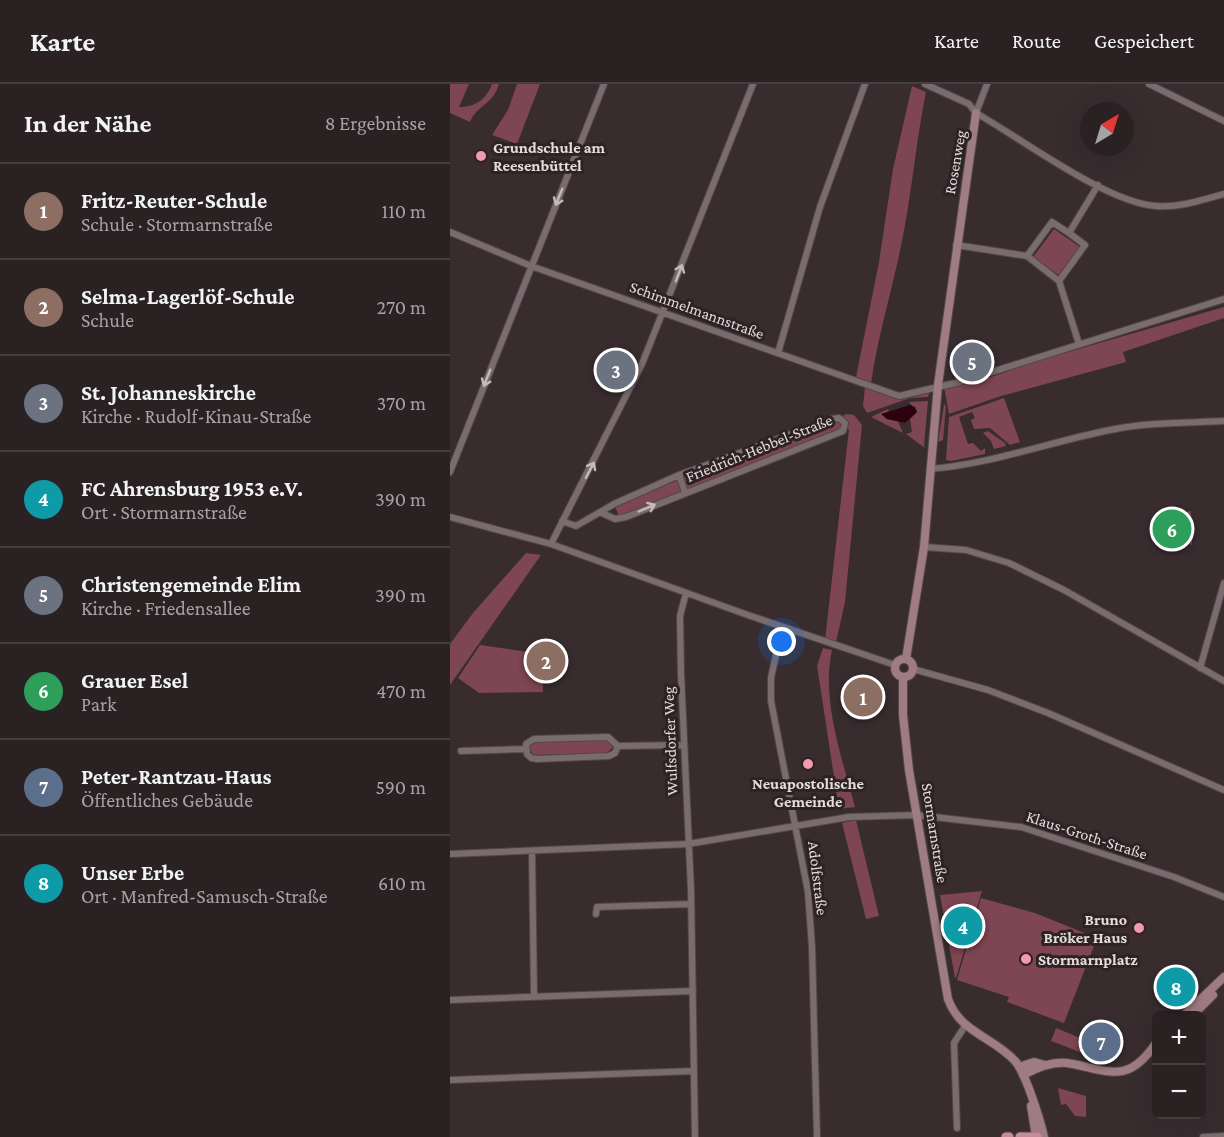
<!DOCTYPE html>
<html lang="de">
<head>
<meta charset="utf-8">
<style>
	body { margin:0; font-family:"Crimson Pro",serif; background:#32292b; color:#f1f3f6 }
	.controls { position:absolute; right:18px; bottom:18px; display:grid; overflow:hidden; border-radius:9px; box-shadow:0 6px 24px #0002 }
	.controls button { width:54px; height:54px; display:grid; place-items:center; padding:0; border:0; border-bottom:2px solid #463e41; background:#2a2123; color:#f1f3f6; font:30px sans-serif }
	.compass { position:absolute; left:630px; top:18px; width:54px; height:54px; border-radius:50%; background:#2a2123; box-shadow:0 6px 24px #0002; rotate:38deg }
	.you { position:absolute; left:332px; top:558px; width:21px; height:21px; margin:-15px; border:4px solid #fff; border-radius:50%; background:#1a73e8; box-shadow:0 0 0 9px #1a73e833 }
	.badge { display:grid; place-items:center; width:39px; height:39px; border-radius:50%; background:#f29aae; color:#fff; font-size:20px; font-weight:700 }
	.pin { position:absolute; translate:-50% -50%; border:3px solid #fff; box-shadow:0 2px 6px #0006 }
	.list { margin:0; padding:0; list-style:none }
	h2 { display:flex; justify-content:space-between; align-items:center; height:78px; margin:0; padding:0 24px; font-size:26px }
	h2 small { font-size:20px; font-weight:400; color:#a5a3a6 }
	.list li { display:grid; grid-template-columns:39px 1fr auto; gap:18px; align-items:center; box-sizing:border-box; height:96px; padding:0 24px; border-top:2px solid #463e41 }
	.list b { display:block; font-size:22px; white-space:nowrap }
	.list p { margin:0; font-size:20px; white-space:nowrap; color:#a5a3a6 }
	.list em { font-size:20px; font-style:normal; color:#a5a3a6 }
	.map { position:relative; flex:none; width:774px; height:1053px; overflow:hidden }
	header { display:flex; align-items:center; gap:36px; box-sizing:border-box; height:84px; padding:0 30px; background:#2a2123; border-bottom:2px solid #463e41 }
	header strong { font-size:28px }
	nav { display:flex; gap:33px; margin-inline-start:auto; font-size:21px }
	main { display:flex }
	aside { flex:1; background:#2a2123 }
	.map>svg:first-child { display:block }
	.green { fill:#7e4553 }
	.water { fill:#2e0111 }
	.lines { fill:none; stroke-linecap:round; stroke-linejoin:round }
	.street-casing { stroke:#52484a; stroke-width:8 }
	.secondary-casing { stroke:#52484a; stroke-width:10 }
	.primary-casing { stroke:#52484a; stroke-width:11 }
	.street { stroke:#796b6e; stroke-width:6 }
	.secondary { stroke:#9f7b83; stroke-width:8 }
	.primary { stroke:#c68b98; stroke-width:9 }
	.oneway { stroke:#c4babc }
	.poi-dot { fill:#f29aae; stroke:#2e2225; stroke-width:2 }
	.labels { text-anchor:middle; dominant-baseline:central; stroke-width:6; stroke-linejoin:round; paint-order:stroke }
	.poi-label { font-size:16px; font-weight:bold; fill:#e4dcdd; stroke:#2e2225; text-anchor:start }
	.street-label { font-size:16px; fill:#e4dcdd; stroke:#2e2225 }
</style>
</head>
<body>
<header>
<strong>Karte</strong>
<nav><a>Karte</a><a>Route</a><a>Gespeichert</a></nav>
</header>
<main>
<aside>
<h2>In der Nähe<small>8 Ergebnisse</small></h2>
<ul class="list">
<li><span class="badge" style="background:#8d6e63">1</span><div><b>Fritz-Reuter-Schule</b><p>Schule · Stormarnstraße</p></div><em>110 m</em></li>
<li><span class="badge" style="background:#8d6e63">2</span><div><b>Selma-Lagerlöf-Schule</b><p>Schule</p></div><em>270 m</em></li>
<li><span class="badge" style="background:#6b7280">3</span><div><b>St. Johanneskirche</b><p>Kirche · Rudolf-Kinau-Straße</p></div><em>370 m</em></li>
<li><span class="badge" style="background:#0f9aa8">4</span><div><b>FC Ahrensburg 1953 e.V.</b><p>Ort · Stormarnstraße</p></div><em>390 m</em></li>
<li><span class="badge" style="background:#6b7280">5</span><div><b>Christengemeinde Elim</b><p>Kirche · Friedensallee</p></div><em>390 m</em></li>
<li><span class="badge" style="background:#2e9e5b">6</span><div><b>Grauer Esel</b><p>Park</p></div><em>470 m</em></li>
<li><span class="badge" style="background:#5c6f8a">7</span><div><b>Peter-Rantzau-Haus</b><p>Öffentliches Gebäude</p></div><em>590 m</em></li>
<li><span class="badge" style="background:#0f9aa8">8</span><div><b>Unser Erbe</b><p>Ort · Manfred-Samusch-Straße</p></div><em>610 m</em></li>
</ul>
</aside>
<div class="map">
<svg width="774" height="1053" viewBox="0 0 774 1053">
	<rect width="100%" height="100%" fill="#382c2f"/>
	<path class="green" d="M 0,0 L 19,0 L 9,23 L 12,23 C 27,22 37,14 42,0 L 49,0 C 43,21 27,21 20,38 L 0,29 Z
		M 67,0 L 90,0 L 67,60 L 42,51 L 58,26 Z
		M 462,2 L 476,8 C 467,52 463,97 455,141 C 446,194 429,245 421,299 L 406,293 L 429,178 L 443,85 Z
		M 604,145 L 630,163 L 610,192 L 583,173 Z
		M 774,223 L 774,234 L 673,268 L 676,278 L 551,312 L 499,330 L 494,303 L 538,294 L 594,275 Z
		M 415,303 L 444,312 L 480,307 L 478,313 L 460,314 L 417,329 L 413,322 Z
		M 554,314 L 570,358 L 560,361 L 540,344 L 524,345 L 521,336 L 525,334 L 522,328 L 509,333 L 518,360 L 523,359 L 531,367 L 535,364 L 535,370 L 501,377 L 496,376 L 499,333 Z
		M 478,317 L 474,361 L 475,364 L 456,350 L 462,348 L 460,335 L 467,328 L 459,318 Z
		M 491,317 L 496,322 L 493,356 L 488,358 L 494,320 Z
		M 438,325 L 439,327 L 432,330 L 437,335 L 448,337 L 453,349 L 421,333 Z
		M 397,330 L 404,331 L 412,341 L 395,518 L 386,558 L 375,556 L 399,345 L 385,348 L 324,371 L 179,429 L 169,432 L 165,423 L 267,379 Z
		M 538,347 L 555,359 L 556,362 L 544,365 L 541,357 L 533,349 Z
		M 741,427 L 742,461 L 702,449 L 702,441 L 709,435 Z
		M 76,469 L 91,471 L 0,601 L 0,560 L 23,529 Z
		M 30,561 L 92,570 L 93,608 L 29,609 L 8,594 Z
		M 373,564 L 382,566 C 371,617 392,673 405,723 L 389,725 L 367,582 Z
		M 159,656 L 164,662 L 157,669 L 83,671 L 79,663 L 84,658 Z
		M 406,736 L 429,832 L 416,835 L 392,739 Z
		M 532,807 L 506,894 L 505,894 L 490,811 Z
		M 531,814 L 585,829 L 647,854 L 614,939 L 557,918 L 559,913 L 507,896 Z
		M 606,944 L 635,956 L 630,968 L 601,957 Z
		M 608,1004 L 636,1012 L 636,1033 L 625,1032 L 616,1020 L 611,1021 Z"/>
	<path class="water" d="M 460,321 L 465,323 L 467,328 L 455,339 L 437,335 L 431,330 Z"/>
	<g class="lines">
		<g class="street-casing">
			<path id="street" d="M 475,0 L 519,20 L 526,29 C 572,55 657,119 706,122 C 729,124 752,116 774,110
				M 699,0 L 774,37
				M 526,29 L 537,0
				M 0,148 L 81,182 L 449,312 L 510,298 L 774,215
				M 506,161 L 577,172 L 609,197 L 629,260
				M 577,172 L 602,138 L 619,149 L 648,101
				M 609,197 L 635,161 L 619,149
				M 328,269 L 370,123 L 415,0
				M 480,385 C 542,380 599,358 660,346 C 696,338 737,339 774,337
				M 0,388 L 154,0
				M 229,391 L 235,408
				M 0,433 L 101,460 L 295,530 L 445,581
				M 112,437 L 126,442 L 164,420 L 229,391 L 382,335 L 389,334 L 395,339 L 393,347 L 176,433 L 165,435 L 152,429
				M 101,460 L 192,280 L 303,0
				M 474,463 L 516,466 L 559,479 L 614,506 L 774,597
				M 236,509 L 230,532 L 231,590 L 241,806 L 245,1053
				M 332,543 L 321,594 L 321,617 L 358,808 L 362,863 L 367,1053
				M 750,584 L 774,499
				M 463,585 L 538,606 L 598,629 L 774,706
				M 158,653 L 168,662 L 165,669 L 159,672 L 87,675 L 81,674 L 77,670 L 76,660 L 84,655 Z
				M 168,662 L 233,661
				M 11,667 L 76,665
				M 82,768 L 84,912
				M 0,770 L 238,760 L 399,733 L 467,731 L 571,743 L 724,793 L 774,813
				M 146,830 L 147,823 L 241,820
				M 0,916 L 243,907
				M 0,996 L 244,987
				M 507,1044 L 504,959 L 515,942
				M 753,1053 L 774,1052"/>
		</g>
		<g class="secondary-casing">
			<path id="secondary" d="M445 584a9 9 0 1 1 18 0a9 9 0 1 1-18 0Z
				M 456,575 L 474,463 L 488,301 L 526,29
				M 453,594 L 453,631 L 459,686 L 498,915 C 510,949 544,953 566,978 C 576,991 590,1035 594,1053
				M 733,932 L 774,893
				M 742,932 L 763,911
				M 569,983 L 584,978 L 595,981
				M 573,991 C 586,984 602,977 617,979 C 659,986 677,1002 706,959
				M 581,1022 L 586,1052"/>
		</g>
		<g class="primary-casing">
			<path id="primary" d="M 556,1053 L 559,1053
				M 570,1053 L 587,1053"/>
		</g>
		<use href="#street" class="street"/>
		<use href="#secondary" class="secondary"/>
		<use href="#primary" class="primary"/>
	</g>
	<defs><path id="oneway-shaft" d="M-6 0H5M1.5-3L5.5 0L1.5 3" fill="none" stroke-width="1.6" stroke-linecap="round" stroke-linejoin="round" transform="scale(1.5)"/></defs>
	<g class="oneway">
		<use href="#oneway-shaft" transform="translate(109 113) rotate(112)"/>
		<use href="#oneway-shaft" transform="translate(229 189) rotate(-69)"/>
		<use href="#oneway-shaft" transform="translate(37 294) rotate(112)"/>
		<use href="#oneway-shaft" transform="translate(140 386) rotate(-62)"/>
		<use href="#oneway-shaft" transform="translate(197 424) rotate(-23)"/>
	</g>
	<g class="poi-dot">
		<circle cx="31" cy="72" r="6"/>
		<circle cx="358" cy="680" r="6"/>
		<circle cx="689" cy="844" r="6"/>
		<circle cx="576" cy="875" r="6"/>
	</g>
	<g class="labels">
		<g class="poi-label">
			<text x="43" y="63">Grundschule am<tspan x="43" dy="18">Reesenbüttel</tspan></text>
			<text x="358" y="699" text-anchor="middle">Neuapostolische<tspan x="358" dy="18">Gemeinde</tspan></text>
			<text x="677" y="835" text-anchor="end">Bruno<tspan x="677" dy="18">Bröker Haus</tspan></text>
			<text x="588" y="875">Stormarnplatz</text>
		</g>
		<g class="street-label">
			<text transform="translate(505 78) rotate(-80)">Rosenweg</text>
			<text transform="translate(247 226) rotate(20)">Schimmelmannstraße</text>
			<text transform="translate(309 364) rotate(-22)">Friedrich-Hebbel-Straße</text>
			<text transform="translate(220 657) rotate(-92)">Wulfsdorfer Weg</text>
			<text transform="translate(485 749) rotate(81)">Stormarnstraße</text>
			<text transform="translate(637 751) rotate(18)">Klaus-Groth-Straße</text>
			<text transform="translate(368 794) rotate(83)">Adolfstraße</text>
		</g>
	</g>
</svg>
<div class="controls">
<button>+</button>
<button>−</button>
</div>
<svg class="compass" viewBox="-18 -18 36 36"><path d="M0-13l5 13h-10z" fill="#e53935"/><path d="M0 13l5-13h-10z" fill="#a5a3a6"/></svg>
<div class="you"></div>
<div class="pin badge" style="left:413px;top:613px;background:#8d6e63">1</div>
<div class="pin badge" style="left:96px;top:577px;background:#8d6e63">2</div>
<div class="pin badge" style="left:166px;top:286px;background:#6b7280">3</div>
<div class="pin badge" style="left:513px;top:842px;background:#0f9aa8">4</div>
<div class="pin badge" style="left:522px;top:278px;background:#6b7280">5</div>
<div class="pin badge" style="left:722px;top:445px;background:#2e9e5b">6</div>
<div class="pin badge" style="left:651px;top:958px;background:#5c6f8a">7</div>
<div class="pin badge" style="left:726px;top:903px;background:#0f9aa8">8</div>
</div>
</main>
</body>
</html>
